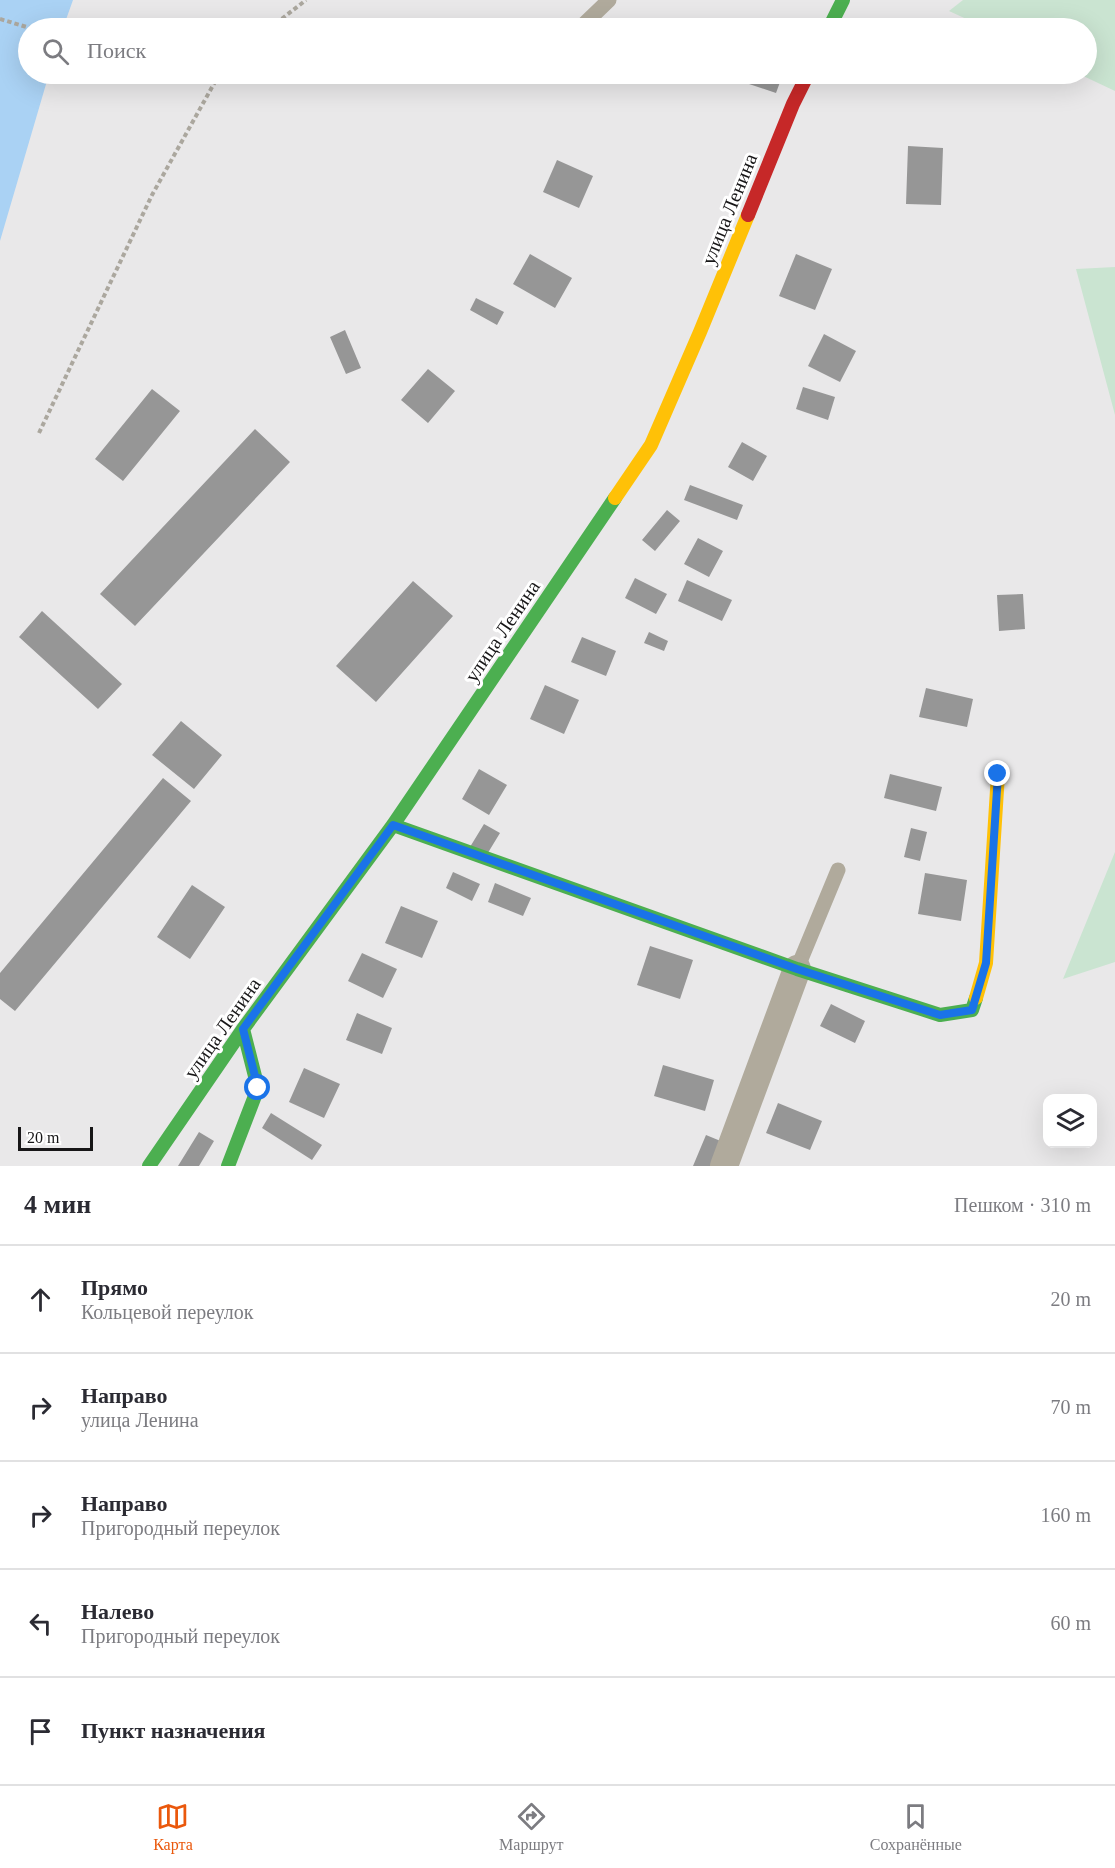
<!DOCTYPE html>
<html lang="ru">
<head>
<meta charset="utf-8">
<style>
	body { margin:0; font-family:"Times New Roman",serif; background:#f7f7f7; color:#2b2b33 }
	.controls { position:absolute; right:18px; bottom:18px; display:grid; overflow:hidden; border-radius:12px; box-shadow:0 6px 24px #0002 }
	.controls button { width:54px; height:54px; display:grid; place-items:center; padding:0; border:0; border-bottom:2px solid #e1e1e2; background:#fff; color:#2b2b33; font:30px sans-serif }
	.scale { position:absolute; left:18px; bottom:15px; width:75px; box-sizing:border-box; padding-left:6px; border:3px solid #171617; border-top:0; font-size:16px; line-height:21px; white-space:nowrap; color:#171617; -webkit-text-stroke:4px #fff; paint-order:stroke }
	.stop { position:absolute; width:18px; height:18px; margin:-14px; border:4px solid #1a73e8; border-radius:50%; background:#fff }
	.stop.end { background:#1a73e8; border-color:#fff; box-shadow:0 2px 6px #0008 }
	.list { margin:0; padding:0; list-style:none }
	h2 { display:flex; justify-content:space-between; align-items:center; height:78px; margin:0; padding:0 24px; font-size:26px }
	h2 small { font-size:20px; font-weight:400; color:#7c7c81 }
	.list li { display:grid; grid-template-columns:39px 1fr auto; gap:18px; align-items:center; box-sizing:border-box; height:108px; padding:0 24px; border-top:2px solid #e1e1e2 }
	.list b { display:block; font-size:22px; white-space:nowrap }
	.list p { margin:0; font-size:20px; white-space:nowrap; color:#7c7c81 }
	.list em { font-size:20px; font-style:normal; color:#7c7c81 }
	.icon { flex:none; width:33px; height:33px; fill:none; stroke:currentColor; stroke-width:2; stroke-linecap:round; stroke-linejoin:round }
	.map { position:relative; flex:none; width:1115px; height:1166px; overflow:hidden }
	.search { position:absolute; background:#fff; box-shadow:0 6px 24px #0002; left:18px; right:18px; top:18px; height:66px; display:flex; align-items:center; gap:15px; box-sizing:border-box; padding:0 21px; border-radius:33px; color:#7c7c81; font-size:22px }
	.sheet { height:618px; background:#fff }
	nav { display:flex; justify-content:space-around; align-items:center; box-sizing:border-box; height:84px; border-top:2px solid #e1e1e2; background:#fff; font-size:16px; color:#7c7c81 }
	nav a { display:grid; justify-items:center; gap:3px }
	nav .on { color:#ea580c }
	.map>svg:first-child { display:block }
	.green { fill:#cae4d1 }
	.water { fill:#aad2f4 }
	.building { fill:#969696 }
	.lines { fill:none; stroke-linecap:round; stroke-linejoin:round }
	.path { stroke:#aba79e; stroke-width:4; stroke-dasharray:4.5 3; stroke-linecap:butt }
	.lane { stroke:#b0aa9c; stroke-width:15 }
	.street { stroke:#b0aa9c; stroke-width:28 }
	.fast { stroke:#4caf50; stroke-width:14 }
	.slow { stroke:#ffc107; stroke-width:14 }
	.jam { stroke:#c62828; stroke-width:14 }
	.route { stroke:#1a73e8; stroke-width:8 }
	.labels { text-anchor:middle; dominant-baseline:central; stroke-width:6; stroke-linejoin:round; paint-order:stroke }
	.street-label { font-size:20px; fill:#171617; stroke:#fff }
</style>
</head>
<body>
<div class="map">
<svg width="1115" height="1166" viewBox="0 0 1115 1166">
	<rect width="100%" height="100%" fill="#e9e8e9"/>
	<path class="green" d="M 963,0 L 1115,0 L 1115,91 L 1079,74 L 1086,74 L 1086,28 L 986,28 L 949,11 Z
		M 1115,267 L 1115,415 L 1076,269 Z
		M 1115,852 L 1115,962 L 1063,979 Z"/>
	<path class="water" d="M 0,0 L 73,0 L 63,28 L 28,28 L 28,74 L 49,74 L 0,241 Z"/>
	<path class="building" d="M 736,74 L 783,74 L 776,93 L 734,79 Z
		M 908,146 L 943,148 L 941,205 L 906,204 Z
		M 557,160 L 593,176 L 579,208 L 543,192 Z
		M 530,254 L 572,278 L 555,308 L 513,284 Z
		M 796,254 L 832,269 L 815,310 L 779,296 Z
		M 476,298 L 504,312 L 497,325 L 470,310 Z
		M 345,330 L 361,368 L 346,374 L 330,337 Z
		M 824,334 L 856,351 L 840,382 L 808,366 Z
		M 428,369 L 455,391 L 428,423 L 401,400 Z
		M 803,387 L 835,397 L 828,420 L 796,409 Z
		M 152,389 L 180,411 L 123,481 L 95,459 Z
		M 255,429 L 290,462 L 135,626 L 100,594 Z
		M 742,442 L 767,456 L 753,481 L 728,467 Z
		M 690,485 L 743,505 L 737,520 L 684,500 Z
		M 667,510 L 680,521 L 655,551 L 642,540 Z
		M 698,538 L 723,551 L 709,577 L 684,564 Z
		M 635,578 L 667,594 L 656,614 L 625,598 Z
		M 687,580 L 732,600 L 722,621 L 678,601 Z
		M 413,581 L 453,616 L 376,702 L 336,666 Z
		M 1023,594 L 1025,629 L 999,631 L 997,595 Z
		M 42,611 L 122,684 L 98,709 L 19,637 Z
		M 649,632 L 668,641 L 664,651 L 644,643 Z
		M 582,637 L 616,651 L 606,676 L 571,662 Z
		M 545,685 L 579,700 L 564,734 L 530,719 Z
		M 926,688 L 973,699 L 967,727 L 919,717 Z
		M 181,721 L 222,755 L 194,789 L 152,755 Z
		M 479,769 L 507,785 L 489,815 L 462,799 Z
		M 890,774 L 942,787 L 936,811 L 884,798 Z
		M 163,778 L 191,801 L 15,1011 L 0,999 L 0,973 Z
		M 484,824 L 500,833 L 486,856 L 470,847 Z
		M 911,828 L 927,832 L 920,861 L 904,857 Z
		M 453,872 L 480,884 L 472,901 L 446,888 Z
		M 925,873 L 967,880 L 961,921 L 918,914 Z
		M 495,883 L 531,898 L 523,916 L 488,902 Z
		M 192,885 L 225,907 L 190,959 L 157,937 Z
		M 401,906 L 438,921 L 422,958 L 385,943 Z
		M 650,946 L 693,960 L 680,999 L 637,985 Z
		M 362,953 L 397,969 L 383,998 L 348,981 Z
		M 831,1004 L 865,1021 L 855,1043 L 820,1026 Z
		M 357,1013 L 392,1028 L 382,1054 L 346,1040 Z
		M 663,1065 L 714,1080 L 705,1111 L 654,1096 Z
		M 304,1068 L 340,1084 L 324,1118 L 289,1102 Z
		M 778,1103 L 822,1121 L 810,1150 L 766,1133 Z
		M 271,1113 L 322,1145 L 312,1160 L 262,1128 Z
		M 199,1132 L 214,1141 L 199,1166 L 178,1166 Z
		M 706,1135 L 723,1142 L 712,1166 L 693,1166 Z"/>
	<g class="lines">
		<path class="path" d="M 0,19 L 30,28
			M 270,28 L 306,0
			M 193,74 L 216,80
			M 39,433 L 152,195 L 216,80 L 222,74"/>
		<path class="lane" d="M 580,28 L 609,0
			M 797,969 L 838,870"/>
		<path class="street" d="M 724,1166 L 797,969"/>
		<path class="fast" d="M 829,28 L 843,0
			M 393,825 L 797,969 L 940,1015 L 972,1010 L 976,998
			M 149,1166 L 243,1029 L 393,825 L 615,498
			M 228,1166 L 258,1088 L 243,1029"/>
		<path class="slow" d="M 615,498 L 651,445 L 700,332 L 748,215
			M 976,998 L 986,963 L 998,774"/>
		<path class="jam" d="M 748,215 L 793,104 L 808,74"/>
	</g>
	<g class="lines">
		<path class="route" d="M 258,1088 L 243,1029 L 393,825 L 797,969 L 940,1015 L 972,1010 L 986,963 L 998,774"/>
	</g>
	<g class="labels">
		<g class="street-label">
			<text transform="translate(729 209) rotate(-68)">улица Ленина</text>
			<text transform="translate(502 631) rotate(-56)">улица Ленина</text>
			<text transform="translate(222 1028) rotate(-55)">улица Ленина</text>
		</g>
	</g>
</svg>
<div class="controls">
<button><svg class="icon" aria-label="layers" viewBox="0 0 24 24"><path d="M12 4l9 5-9 5-9-5zM3 14l9 5 9-5"/></svg></button>
</div>
<div class="scale">20 m</div>
<div class="stop" style="left:258px;top:1088px"></div>
<div class="stop end" style="left:998px;top:774px"></div>
<div class="search"><svg class="icon" aria-label="search" viewBox="0 0 24 24"><circle cx="10" cy="10" r="6"/><path d="M15 15l6 6"/></svg>Поиск</div>
</div>
<section class="sheet">
<h2>4 мин<small>Пешком · 310 m</small></h2>
<ul class="list">
<li><svg class="icon" aria-label="ahead" viewBox="0 0 24 24"><path d="M12 20V5M6 11l6-6 6 6"/></svg><div><b>Прямо</b><p>Кольцевой переулок</p></div><em>20 m</em></li>
<li><svg class="icon" aria-label="right" viewBox="0 0 24 24"><path d="M7 20v-9h11M14 6l5 5-5 5"/></svg><div><b>Направо</b><p>улица Ленина</p></div><em>70 m</em></li>
<li><svg class="icon" aria-label="right" viewBox="0 0 24 24"><path d="M7 20v-9h11M14 6l5 5-5 5"/></svg><div><b>Направо</b><p>Пригородный переулок</p></div><em>160 m</em></li>
<li><svg class="icon" aria-label="left" viewBox="0 0 24 24"><path d="M17 20v-9H6M10 6l-5 5 5 5"/></svg><div><b>Налево</b><p>Пригородный переулок</p></div><em>60 m</em></li>
<li><svg class="icon" aria-label="arrive" viewBox="0 0 24 24"><path d="M6 21V4h12l-3 4 3 4H6"/></svg><div><b>Пункт назначения</b></div></li>
</ul>
</section>
<nav>
<a class="on"><svg class="icon" aria-label="map" viewBox="0 0 24 24"><path d="M3 6l6-2 6 2 6-2v14l-6 2-6-2-6 2zM9 4v14M15 6v14"/></svg>Карта</a>
<a><svg class="icon" aria-label="directions" viewBox="0 0 24 24"><path d="M12 3l9 9-9 9-9-9zM9 14v-3h6M13 9l2 2-2 2"/></svg>Маршрут</a>
<a><svg class="icon" aria-label="saved" viewBox="0 0 24 24"><path d="M7 4h10v16l-5-4-5 4z"/></svg>Сохранённые</a>
</nav>
</body>
</html>
